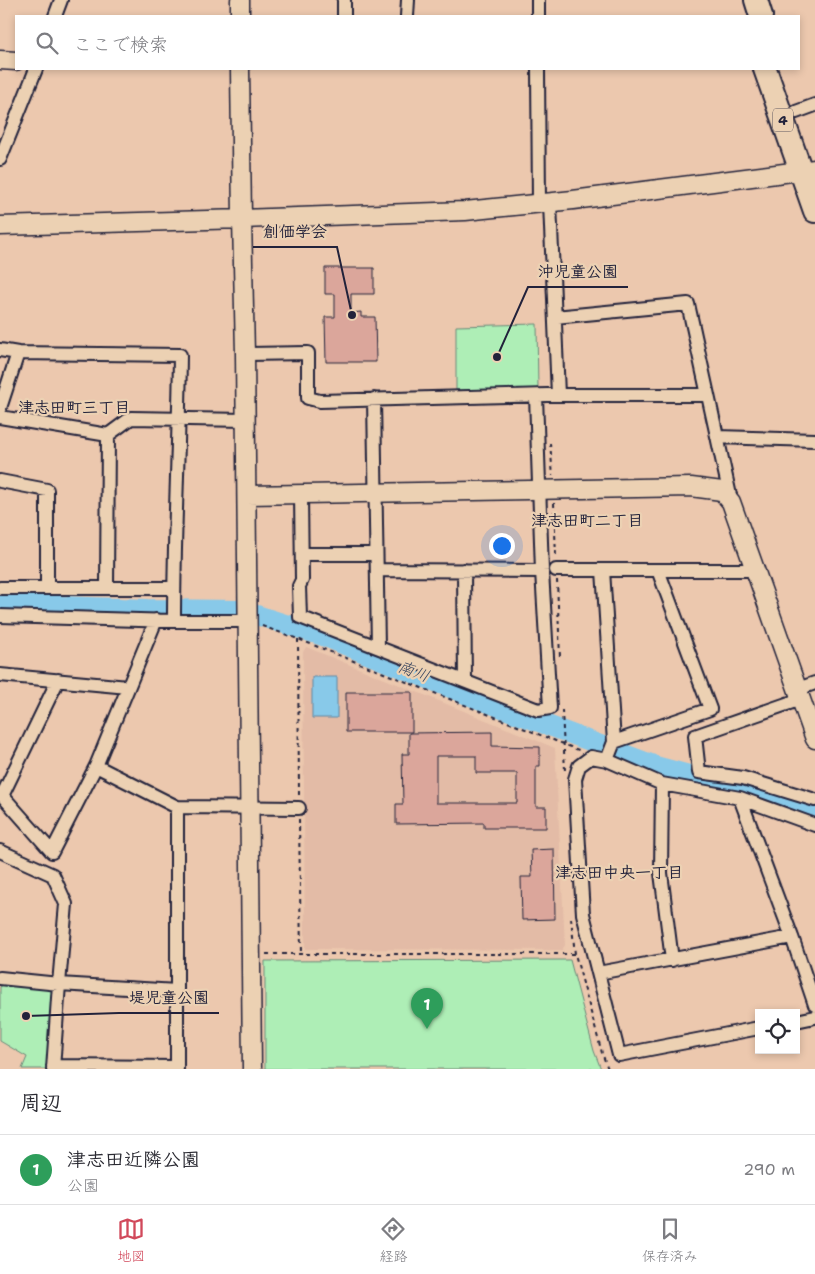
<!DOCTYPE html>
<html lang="ja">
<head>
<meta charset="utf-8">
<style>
	body { margin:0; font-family:"Shantell Sans","Klee One",sans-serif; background:#f7f7f7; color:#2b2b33 }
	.controls { position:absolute; right:15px; bottom:15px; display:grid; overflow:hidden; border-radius:0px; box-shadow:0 2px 8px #0003 }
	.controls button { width:45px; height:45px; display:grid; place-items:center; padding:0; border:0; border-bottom:1px solid #e1e1e2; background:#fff; color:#2b2b33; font:25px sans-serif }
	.you { position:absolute; left:501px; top:545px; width:18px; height:18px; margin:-12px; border:4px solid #fff; border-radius:50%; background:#1a73e8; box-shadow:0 0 0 8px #1a73e833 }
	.badge { display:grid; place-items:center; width:32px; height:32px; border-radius:50%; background:#d1495b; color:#fff; font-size:16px; font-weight:700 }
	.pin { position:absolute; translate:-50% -41px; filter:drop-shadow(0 1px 2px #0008) }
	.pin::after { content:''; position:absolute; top:26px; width:18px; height:15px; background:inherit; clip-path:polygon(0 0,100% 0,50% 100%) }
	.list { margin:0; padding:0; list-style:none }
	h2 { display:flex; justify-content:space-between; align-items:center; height:65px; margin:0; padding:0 20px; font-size:21px }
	h2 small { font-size:16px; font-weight:400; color:#7c7c81 }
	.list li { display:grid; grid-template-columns:32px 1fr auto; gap:15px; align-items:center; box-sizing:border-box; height:70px; padding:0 20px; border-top:1px solid #e1e1e2 }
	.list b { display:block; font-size:19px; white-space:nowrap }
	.list p { margin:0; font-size:16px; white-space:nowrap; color:#7c7c81 }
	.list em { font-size:16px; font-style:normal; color:#7c7c81 }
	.icon { flex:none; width:28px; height:28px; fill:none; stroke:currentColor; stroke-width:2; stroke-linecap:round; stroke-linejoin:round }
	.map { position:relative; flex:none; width:815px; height:1069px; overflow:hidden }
	.search { position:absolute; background:#fff; box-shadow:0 2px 8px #0003; left:15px; right:15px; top:15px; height:55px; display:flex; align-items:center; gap:12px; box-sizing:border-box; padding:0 18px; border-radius:0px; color:#7c7c81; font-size:19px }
	.sheet { height:135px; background:#fff }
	nav { display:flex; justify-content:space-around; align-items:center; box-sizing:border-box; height:70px; border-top:1px solid #e1e1e2; background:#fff; font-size:14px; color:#7c7c81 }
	nav a { display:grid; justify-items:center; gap:2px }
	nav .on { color:#d1495b }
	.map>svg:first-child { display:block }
	.built { fill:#e3bba6 }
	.green { fill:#aeeeb6; stroke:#688878 }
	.water { fill:#88c9e9; stroke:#5f86a3 }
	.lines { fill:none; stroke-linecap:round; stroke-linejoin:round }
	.river { stroke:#88c9e9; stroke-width:20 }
	.building { fill:#dba69b; stroke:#22223b; fill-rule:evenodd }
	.street-casing { stroke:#22223b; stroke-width:16 }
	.secondary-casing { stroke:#22223b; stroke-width:21 }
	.highway-casing { stroke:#22223b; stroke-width:26 }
	.path { stroke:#22223b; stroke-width:2; stroke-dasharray:4 4; stroke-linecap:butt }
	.street { stroke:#ecd1b3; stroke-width:12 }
	.secondary { stroke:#ecd1b3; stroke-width:18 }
	.highway { stroke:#ecd1b3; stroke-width:22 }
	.labels { text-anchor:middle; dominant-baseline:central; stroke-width:4.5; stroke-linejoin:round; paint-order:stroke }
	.shield { fill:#ecd1b3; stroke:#5f565f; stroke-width:1 }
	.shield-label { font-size:14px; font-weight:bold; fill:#22223b }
	.neighbourhood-label { font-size:16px; font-weight:bold; fill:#22223b; stroke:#ecd1b3 }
	.water-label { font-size:16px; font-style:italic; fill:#36435e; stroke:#ecd1b3 }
	.leader { fill:none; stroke:#22223b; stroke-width:2 }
	.callout-dot { fill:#22223b; stroke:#ecd1b3; stroke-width:2 }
	.callout-label { font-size:16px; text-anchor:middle; font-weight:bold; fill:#22223b; stroke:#ecd1b3; stroke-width:4.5; stroke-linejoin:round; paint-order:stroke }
</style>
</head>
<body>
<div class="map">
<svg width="815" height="1069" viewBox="0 0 815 1069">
	<rect width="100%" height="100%" fill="#ecc8ae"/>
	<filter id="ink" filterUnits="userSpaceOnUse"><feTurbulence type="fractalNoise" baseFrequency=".02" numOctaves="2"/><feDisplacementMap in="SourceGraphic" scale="10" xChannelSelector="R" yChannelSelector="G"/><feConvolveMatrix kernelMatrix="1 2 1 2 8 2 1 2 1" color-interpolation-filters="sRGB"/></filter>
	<g filter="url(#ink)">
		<path class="built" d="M 306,647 L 555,748 L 565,945 L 562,950 L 305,949 L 303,652 Z"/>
		<path class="green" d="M 537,324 L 538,389 L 456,390 L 456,326 Z
			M 570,960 L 594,1051 L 601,1069 L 265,1069 L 265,961 Z
			M 3,985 L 51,988 L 54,992 L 48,1069 L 22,1069 L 27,1057 L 0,1041 L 0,987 Z"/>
		<path class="water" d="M 312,677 L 337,677 L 337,718 L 312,718 Z"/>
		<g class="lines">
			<path class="river" d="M 0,604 L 147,609 L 241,610 L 323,636 L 470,696 L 659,767 L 757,793 L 815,811"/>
		</g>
		<path class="building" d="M 325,268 L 374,268 L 374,294 L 351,294 L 351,313 L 361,312 L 361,317 L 375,317 L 376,362 L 326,362 L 325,317 L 335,317 L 335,294 L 325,294 Z
			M 346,692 L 412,692 L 412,732 L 346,732 Z
			M 492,732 L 492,746 L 540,747 L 540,766 L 536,766 L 536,807 L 546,807 L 546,828 L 484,828 L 484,823 L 396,824 L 396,804 L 403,804 L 402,754 L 409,754 L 409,733 ZM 436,756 L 476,756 L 476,773 L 517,773 L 517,803 L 436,803 Z
			M 554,849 L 555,919 L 522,920 L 521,877 L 532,877 L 531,850 Z"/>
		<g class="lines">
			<g class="street-casing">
				<path id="street" d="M 538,0 L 538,16
					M 55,16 L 61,0
					M 344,16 L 344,0
					M 407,16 L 408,0
					M 538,69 L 539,204
					M 796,112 L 815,105
					M 0,159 L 36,69
					M 550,203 L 558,395
					M 555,317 L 688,304 L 731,500
					M 0,350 L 18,353 L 180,355 C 179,443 174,532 174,621
					M 245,354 L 308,353 L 308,398 L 320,401 L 547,395 L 708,395
					M 374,399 L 378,647
					M 0,408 L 18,353
					M 0,417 L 108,435 L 131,418 L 246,420
					M 717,437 L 815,440
					M 0,481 L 47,490 L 47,588
					M 301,494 L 302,580 L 299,586 L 300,617 L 538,710 L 550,708 L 542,571 L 536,396
					M 302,554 L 376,554
					M 377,570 L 542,571
					M 464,570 L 465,681
					M 556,570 L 756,570
					M 603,570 L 614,742 L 607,760
					M 0,588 L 174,588
					M 107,588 L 108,435
					M 0,616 L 174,621 L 248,621
					M 0,675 L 128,687
					M 798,689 L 815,683
					M 801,699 L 695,736 L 699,772 L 743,778 L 815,800
					M 614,742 L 710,709 L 658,570
					M 96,766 L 177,807 L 299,808
					M 662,784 L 661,873 L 672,960
					M 0,793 L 52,852 L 96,766 L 156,620
					M 2,796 L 58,680
					M 740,798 L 792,937 L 815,1005
					M 0,851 L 53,875 L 66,904 L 59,984 L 53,1069
					M 598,973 L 792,937
					M 0,978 L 59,984 L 177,991
					M 796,1021 L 815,1017
					M 759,1028 L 619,1055 L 583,914 L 575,779 L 579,766 L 591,757 L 607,760 L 662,784 L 740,798 L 815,825
					M 53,1066 L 177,1067
					M 177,1069 L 177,807"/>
			</g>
			<g class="secondary-casing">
				<path id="secondary" d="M 240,0 L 240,16
					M 0,60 L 16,61
					M 240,69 L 242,219 L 245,354 L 252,1069
					M 0,226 L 242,219 L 465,211 L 573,200 L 815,169
					M 247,495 L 691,487 L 722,491 L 731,502 L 815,739"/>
			</g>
			<g class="highway-casing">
				<path id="highway" d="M 756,0 L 761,16
					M 765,69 L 815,211"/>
			</g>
			<path class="path" d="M 550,443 L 553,476
				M 554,503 L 556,558
				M 557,580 L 560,658
				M 262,626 L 298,639 L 581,751
				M 298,639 L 299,796
				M 562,710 L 565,771
				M 299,819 L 301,955
				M 571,918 L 575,954
				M 266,954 L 575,954 L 602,1053 L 608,1069"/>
			<use href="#street" class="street"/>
			<use href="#secondary" class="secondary"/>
			<use href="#highway" class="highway"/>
		</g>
	</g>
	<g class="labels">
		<rect class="shield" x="773" y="108.5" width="20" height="23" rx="4"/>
		<g class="shield-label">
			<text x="783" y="120">4</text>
		</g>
		<g class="neighbourhood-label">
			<text x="74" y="407">津志田町三丁目</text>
			<text x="587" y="520">津志田町二丁目</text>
			<text x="619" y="872">津志田中央一丁目</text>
		</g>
		<g class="water-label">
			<text transform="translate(414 671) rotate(21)">南川</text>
		</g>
	</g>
	<path class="leader" d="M352 315L337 247H253M497 357L528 287H628M26 1016L119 1013H219"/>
	<g class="callout-dot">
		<circle cx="352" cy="315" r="5"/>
		<circle cx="497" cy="357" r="5"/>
		<circle cx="26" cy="1016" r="5"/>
	</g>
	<g class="callout-label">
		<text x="295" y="237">創価学会</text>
		<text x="578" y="277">沖児童公園</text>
		<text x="169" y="1003">堤児童公園</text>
	</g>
</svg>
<div class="controls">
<button><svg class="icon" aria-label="locate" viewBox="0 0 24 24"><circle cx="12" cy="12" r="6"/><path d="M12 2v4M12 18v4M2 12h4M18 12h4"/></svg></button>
</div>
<div class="you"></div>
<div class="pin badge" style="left:427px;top:1029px;background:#2e9e5b">1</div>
<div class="search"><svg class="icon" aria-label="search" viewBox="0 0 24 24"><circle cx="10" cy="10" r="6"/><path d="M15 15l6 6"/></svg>ここで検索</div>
</div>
<section class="sheet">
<h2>周辺<small></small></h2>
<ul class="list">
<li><span class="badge" style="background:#2e9e5b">1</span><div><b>津志田近隣公園</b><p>公園</p></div><em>290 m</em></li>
</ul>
</section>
<nav>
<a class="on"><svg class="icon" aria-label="map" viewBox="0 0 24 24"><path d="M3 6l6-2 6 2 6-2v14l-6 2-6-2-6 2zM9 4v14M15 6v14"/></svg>地図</a>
<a><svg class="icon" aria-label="directions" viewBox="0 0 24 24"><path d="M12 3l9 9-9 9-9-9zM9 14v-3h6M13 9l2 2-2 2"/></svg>経路</a>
<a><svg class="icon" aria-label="saved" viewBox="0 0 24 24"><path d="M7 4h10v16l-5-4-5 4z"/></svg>保存済み</a>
</nav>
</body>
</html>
